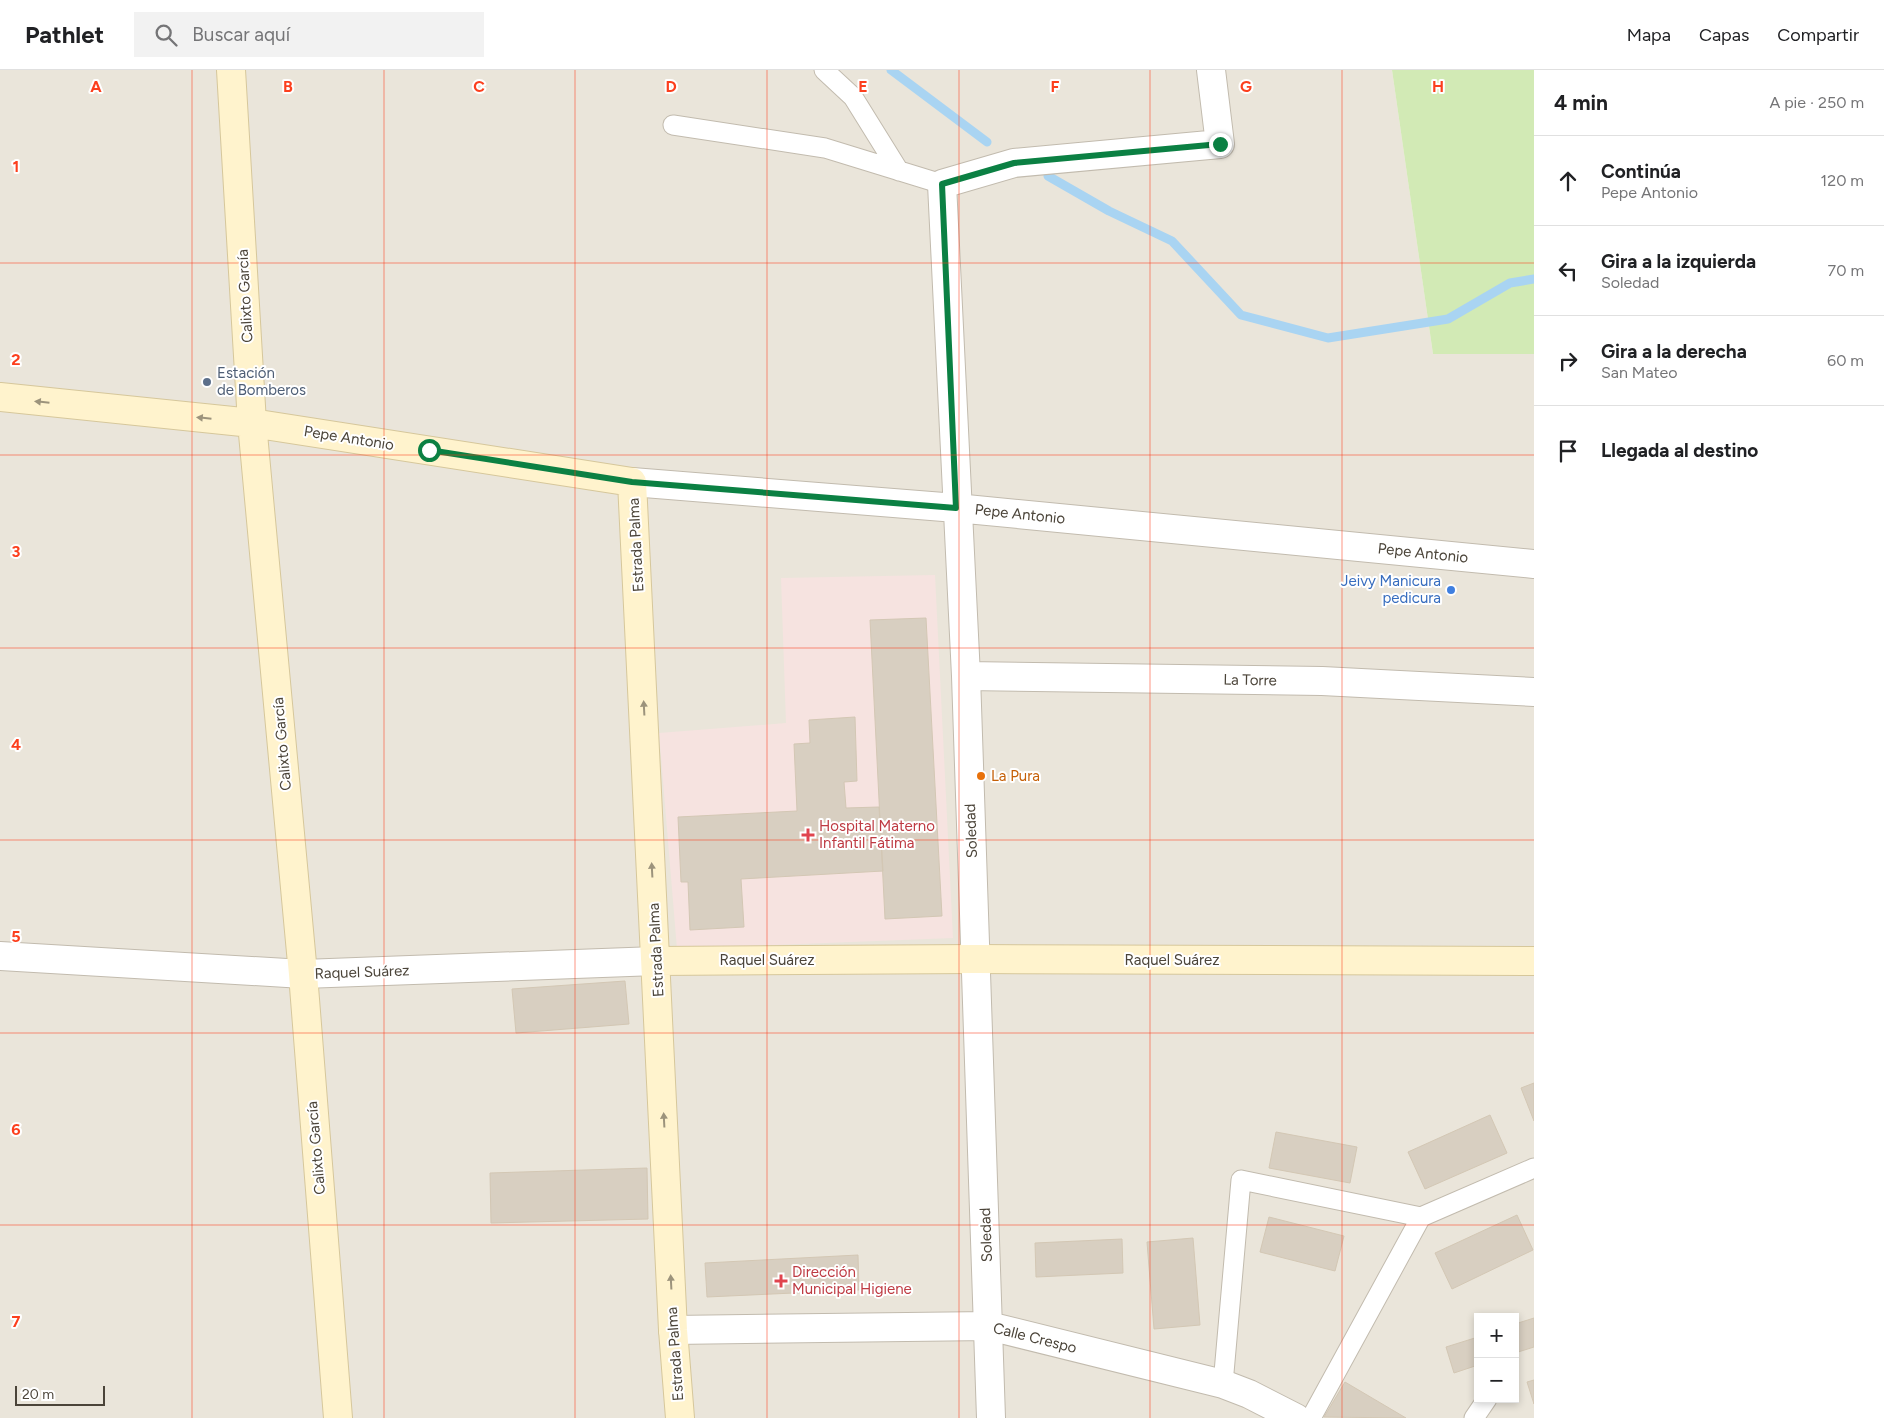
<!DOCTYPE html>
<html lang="es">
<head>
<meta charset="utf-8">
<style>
	body { margin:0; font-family:Figtree,sans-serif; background:#f2f2f2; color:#202124 }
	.controls { position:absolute; right:15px; bottom:15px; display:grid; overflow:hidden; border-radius:0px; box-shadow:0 2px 8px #0003 }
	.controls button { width:45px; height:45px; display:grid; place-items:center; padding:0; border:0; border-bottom:1px solid #e0e0e0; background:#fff; color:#202124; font:25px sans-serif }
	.scale { position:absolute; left:15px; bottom:12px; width:90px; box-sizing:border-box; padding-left:5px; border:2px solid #4b4439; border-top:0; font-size:14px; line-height:18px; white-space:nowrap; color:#4b4439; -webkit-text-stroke:4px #fff; paint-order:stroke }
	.stop { position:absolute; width:15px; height:15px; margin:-11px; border:4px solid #0b8043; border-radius:50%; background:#fff }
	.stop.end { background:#0b8043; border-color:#fff; box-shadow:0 1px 5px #0008 }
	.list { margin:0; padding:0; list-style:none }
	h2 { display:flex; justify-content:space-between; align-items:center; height:65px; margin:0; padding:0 20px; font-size:21px }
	h2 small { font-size:16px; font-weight:400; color:#757577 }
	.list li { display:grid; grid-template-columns:32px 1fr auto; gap:15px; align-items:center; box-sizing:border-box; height:90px; padding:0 20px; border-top:1px solid #e0e0e0 }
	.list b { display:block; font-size:19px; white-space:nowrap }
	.list p { margin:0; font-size:16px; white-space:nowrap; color:#757577 }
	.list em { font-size:16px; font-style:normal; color:#757577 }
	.icon { flex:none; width:28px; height:28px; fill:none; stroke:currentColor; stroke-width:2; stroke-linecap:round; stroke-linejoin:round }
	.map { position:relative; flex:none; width:1534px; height:1348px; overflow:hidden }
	header { display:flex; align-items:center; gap:30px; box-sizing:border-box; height:70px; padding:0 25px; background:#fff; border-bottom:1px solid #e0e0e0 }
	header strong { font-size:24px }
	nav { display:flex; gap:28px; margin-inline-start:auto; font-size:18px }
	.search { width:350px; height:45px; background:#f2f2f2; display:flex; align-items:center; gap:12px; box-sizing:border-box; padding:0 18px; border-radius:0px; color:#757577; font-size:19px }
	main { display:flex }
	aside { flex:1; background:#fff }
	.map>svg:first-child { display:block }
	.residential { fill:#eae5da; fill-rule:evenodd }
	.medical { fill:#f6e3e0 }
	.green { fill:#d2eab5 }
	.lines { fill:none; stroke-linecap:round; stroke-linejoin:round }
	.stream { stroke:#a9d4f2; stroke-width:9 }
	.building { fill:#d8cfc1; stroke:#d3c7b4 }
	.lane-casing { stroke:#c2bbae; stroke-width:21 }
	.street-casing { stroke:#c2bbae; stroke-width:30 }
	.secondary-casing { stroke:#d6c79b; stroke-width:30 }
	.lane { stroke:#fff; stroke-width:19 }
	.street { stroke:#fff; stroke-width:28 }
	.secondary { stroke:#fff3cd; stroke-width:28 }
	.oneway { fill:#9c937c }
	.route { stroke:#0b8043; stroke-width:6 }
	.grid { fill:none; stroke:#fc3f1d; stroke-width:1; stroke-opacity:0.55 }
	.service-dot { fill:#5c6f8a; stroke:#fff; stroke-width:2 }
	.shop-dot { fill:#3f7fe0; stroke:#fff; stroke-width:2 }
	.food-dot { fill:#e8710a; stroke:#fff; stroke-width:2 }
	.health-dot { fill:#e0444e; stroke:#fff; stroke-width:2 }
	.labels { text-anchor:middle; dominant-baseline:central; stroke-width:4; stroke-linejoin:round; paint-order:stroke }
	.street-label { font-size:15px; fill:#4b4439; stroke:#fff }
	.service-label { font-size:15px; fill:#4e5e75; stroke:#fff; text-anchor:start }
	.shop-label { font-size:15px; fill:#366cbe; stroke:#fff; text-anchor:end }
	.food-label { font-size:15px; fill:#c56008; stroke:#fff; text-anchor:start }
	.health-label { font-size:15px; fill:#be3a42; stroke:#fff; text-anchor:start }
	.grid-label { font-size:16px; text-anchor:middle; font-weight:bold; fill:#fc3f1d; stroke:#fff; stroke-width:4; stroke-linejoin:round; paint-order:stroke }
</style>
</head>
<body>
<header>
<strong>Pathlet</strong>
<div class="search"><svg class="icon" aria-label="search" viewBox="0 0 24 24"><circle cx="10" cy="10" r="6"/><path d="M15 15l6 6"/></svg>Buscar aquí</div>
<nav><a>Mapa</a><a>Capas</a><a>Compartir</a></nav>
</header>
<main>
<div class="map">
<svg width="1534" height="1348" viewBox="0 0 1534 1348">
	<rect width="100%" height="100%" fill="#f6f3ec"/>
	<path class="residential" d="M 0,0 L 1392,0 L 1433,284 L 1534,284 L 1534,1348 L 0,1348 ZM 1478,1247 L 1515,1247 L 1515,1329 L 1478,1329 Z"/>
	<path class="medical" d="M 935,505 L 953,868 L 677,879 L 659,663 L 786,653 L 781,508 Z"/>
	<path class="green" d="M 1392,0 L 1534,0 L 1534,284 L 1433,284 Z"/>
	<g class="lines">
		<path class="stream" d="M 891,0 L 987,72
			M 1048,106 L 1109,141 L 1172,171 L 1241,245 L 1328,268 L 1448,249 L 1510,213 L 1534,209"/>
	</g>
	<path class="building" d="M 926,548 L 942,846 L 885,849 L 870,550 Z
		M 855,647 L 857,711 L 844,712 L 846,738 L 879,737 L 883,801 L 741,809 L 744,857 L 690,860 L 688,812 L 681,812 L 678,747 L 797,741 L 794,674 L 810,673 L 809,650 Z
		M 625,911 L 629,954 L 516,963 L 512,919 Z
		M 1534,1013 L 1534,1051 L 1521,1018 Z
		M 1490,1045 L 1507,1083 L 1425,1119 L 1408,1082 Z
		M 1276,1062 L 1357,1077 L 1350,1113 L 1269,1098 Z
		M 647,1098 L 648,1149 L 491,1153 L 490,1103 Z
		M 1517,1145 L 1533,1180 L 1452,1219 L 1435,1183 Z
		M 1269,1147 L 1344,1166 L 1335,1201 L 1260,1182 Z
		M 1193,1168 L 1200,1255 L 1154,1259 L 1147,1172 Z
		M 1122,1169 L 1123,1203 L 1036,1207 L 1035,1173 Z
		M 858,1185 L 859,1220 L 707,1227 L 705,1193 Z
		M 1534,1248 L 1534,1277 L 1515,1283 L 1515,1254 Z
		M 1478,1267 L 1478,1295 L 1454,1303 L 1446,1277 Z
		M 1534,1310 L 1534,1334 L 1527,1312 Z
		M 1345,1312 L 1406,1348 L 1324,1347 Z"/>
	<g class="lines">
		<g class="lane-casing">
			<path id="lane" d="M 824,0 L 853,27 L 899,101
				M 673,55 L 825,78 L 942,114
				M 1223,1314 L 1241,1110 L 1421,1147
				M 1311,1348 L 1421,1147 L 1534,1098
				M 1474,1348 L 1487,1329"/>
		</g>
		<g class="street-casing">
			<path id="street" d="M 632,412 L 956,438 L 1534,494
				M 966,606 L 1322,611 L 1534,622
				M 0,886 L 303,904 L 656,891
				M 673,1260 L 989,1256 L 1223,1314 L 1249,1324 L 1296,1348
				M 991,1348 L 966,606 L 942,114 L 1014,93 L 1220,74 L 1211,0"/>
		</g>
		<g class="secondary-casing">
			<path id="secondary" d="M 231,0 L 252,353 L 303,904 L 338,1348
				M 0,327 L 252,353 L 632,412 L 673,1260 L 680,1348
				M 656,891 L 976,889 L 1534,891"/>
		</g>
		<use href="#lane" class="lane"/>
		<use href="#street" class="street"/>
		<use href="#secondary" class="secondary"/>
	</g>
	<defs><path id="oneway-solid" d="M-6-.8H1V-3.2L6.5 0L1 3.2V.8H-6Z" transform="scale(1.25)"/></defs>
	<g class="oneway">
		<use href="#oneway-solid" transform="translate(42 332) rotate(-174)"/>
		<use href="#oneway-solid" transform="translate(204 348) rotate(-174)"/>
		<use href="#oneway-solid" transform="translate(644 638) rotate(-93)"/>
		<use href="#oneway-solid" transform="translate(652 800) rotate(-93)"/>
		<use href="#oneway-solid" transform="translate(664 1050) rotate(-93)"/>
		<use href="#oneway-solid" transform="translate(671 1212) rotate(-93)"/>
	</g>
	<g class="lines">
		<path class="route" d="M 429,380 L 632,412 L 956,438 L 942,114 L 1014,93 L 1220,74"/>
	</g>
	<path class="grid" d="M 192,0 L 192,1348M 384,0 L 384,1348M 575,0 L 575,1348M 767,0 L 767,1348M 959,0 L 959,1348M 1150,0 L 1150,1348M 1342,0 L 1342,1348M 0,193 L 1534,193M 0,385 L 1534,385M 0,578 L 1534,578M 0,770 L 1534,770M 0,963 L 1534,963M 0,1155 L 1534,1155"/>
	<circle class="service-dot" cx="207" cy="312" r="5"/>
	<circle class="shop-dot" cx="1451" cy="520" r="5"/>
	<circle class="food-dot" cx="981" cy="706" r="5"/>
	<g class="health-dot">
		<path d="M805.5 757.5h5v5h5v5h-5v5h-5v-5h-5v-5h5z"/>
		<path d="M778.5 1203.5h5v5h5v5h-5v5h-5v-5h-5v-5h5z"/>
	</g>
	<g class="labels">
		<g class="street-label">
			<text transform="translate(245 226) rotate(-93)">Calixto García</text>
			<text transform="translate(349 368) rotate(9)">Pepe Antonio</text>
			<text transform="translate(1020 444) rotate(6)">Pepe Antonio</text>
			<text transform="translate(636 475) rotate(-93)">Estrada Palma</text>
			<text transform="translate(1423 483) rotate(6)">Pepe Antonio</text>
			<text transform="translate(1250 610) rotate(1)">La Torre</text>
			<text transform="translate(282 674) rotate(-95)">Calixto García</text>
			<text transform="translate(971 761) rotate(-92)">Soledad</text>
			<text transform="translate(656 880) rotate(-93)">Estrada Palma</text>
			<text x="767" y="890">Raquel Suárez</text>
			<text x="1172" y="890">Raquel Suárez</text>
			<text transform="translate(362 902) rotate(-2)">Raquel Suárez</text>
			<text transform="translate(316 1078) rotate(-95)">Calixto García</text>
			<text transform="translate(986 1165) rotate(-92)">Soledad</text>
			<text transform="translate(1035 1268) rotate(14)">Calle Crespo</text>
			<text transform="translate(675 1284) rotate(-94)">Estrada Palma</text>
		</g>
		<g class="service-label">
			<text x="217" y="303">Estación<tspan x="217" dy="17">de Bomberos</tspan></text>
		</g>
		<g class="shop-label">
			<text x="1441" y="511">Jeivy Manicura<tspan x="1441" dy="17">pedicura</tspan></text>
		</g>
		<g class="food-label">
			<text x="991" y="706">La Pura</text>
		</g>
		<g class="health-label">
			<text x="819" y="756">Hospital Materno<tspan x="819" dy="17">Infantil Fátima</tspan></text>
			<text x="792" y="1202">Dirección<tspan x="792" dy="17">Municipal Higiene</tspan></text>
		</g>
	</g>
	<g class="grid-label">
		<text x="96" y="22">A</text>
		<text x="288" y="22">B</text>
		<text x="479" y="22">C</text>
		<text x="671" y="22">D</text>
		<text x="863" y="22">E</text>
		<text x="1055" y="22">F</text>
		<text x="1246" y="22">G</text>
		<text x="1438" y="22">H</text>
		<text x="16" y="102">1</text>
		<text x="16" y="295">2</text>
		<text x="16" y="487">3</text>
		<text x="16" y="680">4</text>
		<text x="16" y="872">5</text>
		<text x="16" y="1065">6</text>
		<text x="16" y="1257">7</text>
	</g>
</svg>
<div class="controls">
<button>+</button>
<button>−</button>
</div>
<div class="scale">20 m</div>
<div class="stop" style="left:429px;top:380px"></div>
<div class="stop end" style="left:1220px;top:74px"></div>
</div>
<aside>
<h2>4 min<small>A pie · 250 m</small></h2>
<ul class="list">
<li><svg class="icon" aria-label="ahead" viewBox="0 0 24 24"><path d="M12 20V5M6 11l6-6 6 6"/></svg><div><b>Continúa</b><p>Pepe Antonio</p></div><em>120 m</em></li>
<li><svg class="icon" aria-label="left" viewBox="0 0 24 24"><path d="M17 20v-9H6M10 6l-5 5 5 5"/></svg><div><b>Gira a la izquierda</b><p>Soledad</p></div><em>70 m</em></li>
<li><svg class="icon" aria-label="right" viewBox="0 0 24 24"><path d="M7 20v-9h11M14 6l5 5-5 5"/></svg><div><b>Gira a la derecha</b><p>San Mateo</p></div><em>60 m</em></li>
<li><svg class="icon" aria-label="arrive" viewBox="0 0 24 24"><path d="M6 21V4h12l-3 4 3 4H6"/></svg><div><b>Llegada al destino</b></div></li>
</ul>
</aside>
</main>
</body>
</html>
